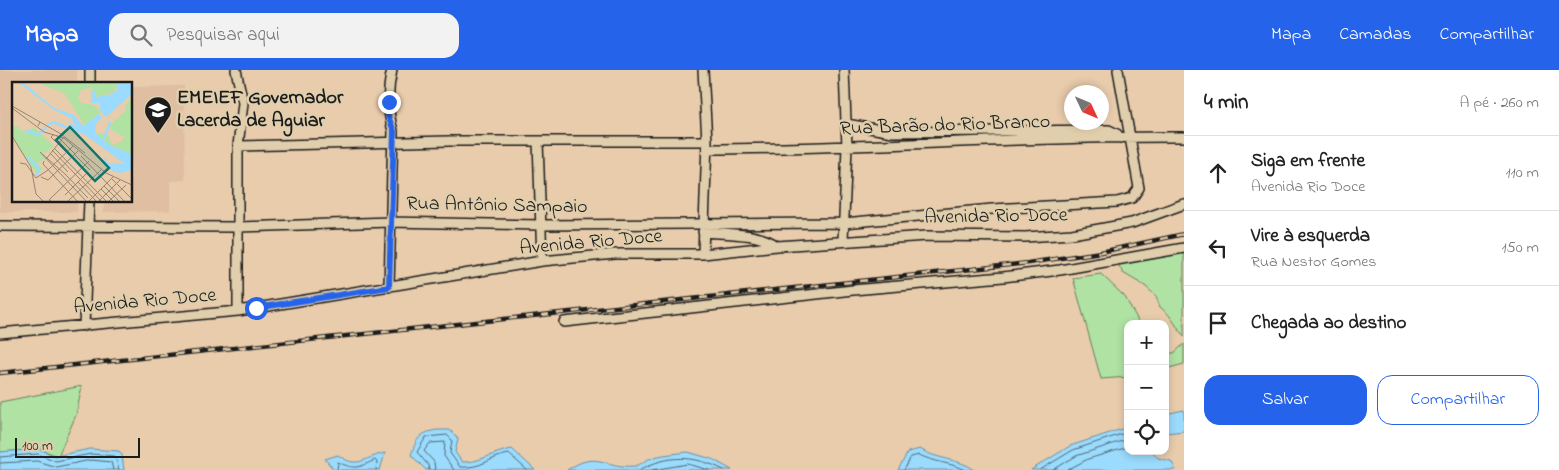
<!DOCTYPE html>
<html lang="pt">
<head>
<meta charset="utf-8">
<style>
	body { margin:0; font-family:"Indie Flower",sans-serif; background:#f2f2f2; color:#222 }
	.controls { position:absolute; right:15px; bottom:15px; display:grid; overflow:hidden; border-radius:10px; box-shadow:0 2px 8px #0003 }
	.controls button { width:45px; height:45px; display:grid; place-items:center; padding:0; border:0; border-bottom:1px solid #e0e0e0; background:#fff; color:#222; font:25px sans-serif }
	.compass { position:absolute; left:1064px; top:15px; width:45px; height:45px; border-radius:50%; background:#fff; box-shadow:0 2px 8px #0003; rotate:134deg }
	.scale { position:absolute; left:15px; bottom:12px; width:125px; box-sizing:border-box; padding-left:5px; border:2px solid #1c1c1c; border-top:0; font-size:14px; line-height:18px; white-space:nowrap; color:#1c1c1c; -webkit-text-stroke:4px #e1ceac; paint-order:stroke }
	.stop { position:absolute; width:15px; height:15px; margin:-11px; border:4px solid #2563eb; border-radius:50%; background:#fff }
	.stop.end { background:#2563eb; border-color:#fff; box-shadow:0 1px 5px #0008 }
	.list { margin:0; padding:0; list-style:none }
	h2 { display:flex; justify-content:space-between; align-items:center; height:65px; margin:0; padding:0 20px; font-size:21px }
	h2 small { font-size:16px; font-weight:400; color:#767676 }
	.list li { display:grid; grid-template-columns:32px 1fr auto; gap:15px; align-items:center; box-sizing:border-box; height:75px; padding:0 20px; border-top:1px solid #e0e0e0 }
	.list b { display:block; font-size:19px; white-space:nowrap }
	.list p { margin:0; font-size:16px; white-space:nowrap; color:#767676 }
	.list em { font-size:16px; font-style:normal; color:#767676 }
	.actions { display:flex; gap:10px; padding:15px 20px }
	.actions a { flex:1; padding:11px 0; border:1px solid #2563eb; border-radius:15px; text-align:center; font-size:18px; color:#2563eb }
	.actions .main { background:#2563eb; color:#fff }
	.icon { flex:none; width:28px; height:28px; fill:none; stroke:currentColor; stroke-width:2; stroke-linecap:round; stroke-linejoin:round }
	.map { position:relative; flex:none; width:1184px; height:400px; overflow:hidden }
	header { display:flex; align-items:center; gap:30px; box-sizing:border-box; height:70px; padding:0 25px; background:#2563eb; color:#fff }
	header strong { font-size:24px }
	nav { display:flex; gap:28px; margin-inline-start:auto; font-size:18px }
	.search { width:350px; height:45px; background:#f2f2f2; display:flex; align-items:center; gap:12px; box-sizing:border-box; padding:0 18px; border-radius:15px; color:#767676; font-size:19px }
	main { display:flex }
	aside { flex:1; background:#fff }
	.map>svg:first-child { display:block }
	.built { fill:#dfbea1 }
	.green { fill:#afe2a3; stroke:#667f60 }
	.water { fill:#9bdbfd; stroke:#688fa3 }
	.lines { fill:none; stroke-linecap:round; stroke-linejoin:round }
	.shore { stroke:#4f6876; stroke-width:1 }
	.minor-casing { stroke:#1c1c1c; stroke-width:12 }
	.minor { stroke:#e1ceac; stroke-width:9 }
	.rail-casing { stroke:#1c1c1c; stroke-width:4.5 }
	.rail { stroke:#e1ceac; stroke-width:2.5; stroke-dasharray:8; stroke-linecap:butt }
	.route { stroke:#2563eb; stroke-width:6 }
	.labels { text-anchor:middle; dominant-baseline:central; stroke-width:5; stroke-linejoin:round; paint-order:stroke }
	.poi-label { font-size:20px; font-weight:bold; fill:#1c1c1c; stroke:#e1ceac; text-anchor:start }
	.street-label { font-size:20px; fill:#1c1c1c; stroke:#e1ceac }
	.inset-river { fill:none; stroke:#9bdbfd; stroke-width:2.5 }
	.inset-road { fill:none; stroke:#978672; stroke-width:1 }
	.view { fill:#0f766e; fill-opacity:0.15; stroke:#0f766e; stroke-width:2.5 }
	.inset-edge { fill:none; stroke:#1c1c1c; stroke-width:2.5 }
</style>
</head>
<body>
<header>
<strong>Mapa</strong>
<div class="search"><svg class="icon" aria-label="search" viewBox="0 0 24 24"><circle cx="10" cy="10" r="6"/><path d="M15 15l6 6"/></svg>Pesquisar aqui</div>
<nav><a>Mapa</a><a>Camadas</a><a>Compartilhar</a></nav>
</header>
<main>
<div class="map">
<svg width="1184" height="400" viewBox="0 0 1184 400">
	<rect width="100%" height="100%" fill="#e9ccac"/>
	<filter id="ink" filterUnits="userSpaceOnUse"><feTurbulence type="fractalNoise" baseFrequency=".02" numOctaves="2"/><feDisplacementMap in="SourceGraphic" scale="10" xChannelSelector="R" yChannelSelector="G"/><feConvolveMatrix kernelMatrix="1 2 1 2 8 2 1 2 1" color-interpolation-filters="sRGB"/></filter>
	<g filter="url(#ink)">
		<path class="built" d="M 0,0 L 77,0 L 77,14 L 14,14 L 14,131 L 77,131 L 77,142 L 0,142 Z
			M 184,16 L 185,110 L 170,111 L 170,141 L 104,142 L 104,131 L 131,131 L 131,17 Z"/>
		<path class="green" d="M 1184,175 L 1184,267 L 1169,245 L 1160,237 L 1156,226 L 1145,216 L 1123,203 L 1116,191 Z
			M 1101,204 L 1125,227 L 1140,254 L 1128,254 L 1128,307 L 1101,309 L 1073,208 Z
			M 1184,274 L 1184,294 L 1165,299 L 1165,283 L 1174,283 Z
			M 82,316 L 76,345 L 58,386 L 39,379 L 0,382 L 0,332 Z"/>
		<path class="water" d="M 1184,340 L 1184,361 L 1165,363 L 1165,344 Z
			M 1128,357 L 1128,381 L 1152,381 L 1158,388 L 1171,391 L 1176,400 L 1031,400 L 1070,376 Z
			M 437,360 L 450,360 L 458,369 L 455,382 L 462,392 C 480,393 493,382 512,379 L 535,400 L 426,400 L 411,385 C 417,368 419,363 437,360 Z
			M 39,379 L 55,386 L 90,379 L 119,381 L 122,385 L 124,400 L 0,400 L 0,382 Z
			M 920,379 C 937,390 958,388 975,400 L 898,400 L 908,382 Z
			M 688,382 L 712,389 L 732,400 L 567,400 C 598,379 604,399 635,396 C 640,395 644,391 649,389 C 661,384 675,384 688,382 Z
			M 385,383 L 380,400 L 334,400 L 325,389 L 338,385 C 358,400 364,387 385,383 Z"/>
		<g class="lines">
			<path class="shore" d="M 0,387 L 38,384 L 56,391 L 91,384 L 115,386 L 119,400
				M 0,393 L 37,391 L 56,397 L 91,390 L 111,392 L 113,400
				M 337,400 L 338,392 C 355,400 358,398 375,390 L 377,392 L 376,400
				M 429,400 L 428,395 L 417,382 L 426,367 L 447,365 L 452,370 L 450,383 L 460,397 C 482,399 489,387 509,384 L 527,400
				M 435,400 L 434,392 L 424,381 L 430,373 L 445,372 L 444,386 L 454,400
				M 639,400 C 669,384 694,385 724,400
				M 652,400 L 688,394 L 709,400
				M 904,400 L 911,387 L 919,385 C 934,392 951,393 966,400
				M 1040,400 L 1073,380 L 1128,362
				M 1053,400 L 1076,386 L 1128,369
				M 1067,400 L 1088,389 L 1128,377"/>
			<g class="minor-casing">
				<path id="minor" d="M 236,0 L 243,33 L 238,76 L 238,241
					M 90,14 L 90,0
					M 846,54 L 893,62 L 1109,60 L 1117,64 L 1120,68
					M 538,71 L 542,191
					M 238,76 L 449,71 L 707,71
					M 707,79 C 866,79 1025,66 1184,67
					M 0,156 L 237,157 L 390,152 L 540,155 L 844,153 L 992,139 L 1117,132 L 1132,128 L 1139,118 L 1118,0
					M 703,162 C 725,164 758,162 777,176
					M 843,170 L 847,77 L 844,0
					M 703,184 L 707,71 L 703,0
					M 389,217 L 393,61 C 387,40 387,21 392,0
					M 564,252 L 853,220 L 1003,207 L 1060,200 L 1184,178
					M 84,256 L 89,131
					M 0,263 L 238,241 L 542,191 L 615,184 L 703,184 L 777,176 L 927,166 L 1025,167 L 1072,164 L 1132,153 L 1184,134"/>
			</g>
			<use href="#minor" class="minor"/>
			<g class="rail-casing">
				<path id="rail" d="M 0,303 L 1028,193 L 1101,182 L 1184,164"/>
			</g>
			<use href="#rail" class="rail"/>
		</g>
	</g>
	<g class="lines" filter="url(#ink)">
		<path class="route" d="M 256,238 L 389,217 L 394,61 L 388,46 L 389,32"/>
	</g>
	<defs>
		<g id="school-pin" transform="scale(1.4375)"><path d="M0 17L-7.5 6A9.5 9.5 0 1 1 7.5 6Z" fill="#1c1c1c" stroke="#e1ceac"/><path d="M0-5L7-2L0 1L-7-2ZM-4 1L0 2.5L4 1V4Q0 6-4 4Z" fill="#fff"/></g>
	</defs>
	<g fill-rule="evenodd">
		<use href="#school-pin" x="158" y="40"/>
	</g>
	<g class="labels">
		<g class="poi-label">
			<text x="177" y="28">EMEIEF Governador<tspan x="177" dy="23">Lacerda de Aguiar</tspan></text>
		</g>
		<g class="street-label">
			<text transform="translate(945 56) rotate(-2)">Rua Barão do Rio Branco</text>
			<text transform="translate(497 136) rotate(1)">Rua Antônio Sampaio</text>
			<text transform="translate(996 147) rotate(-1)">Avenida Rio Doce</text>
			<text transform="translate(591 173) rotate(-5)">Avenida Rio Doce</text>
			<text transform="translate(145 232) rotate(-5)">Avenida Rio Doce</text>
		</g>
	</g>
	<g transform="translate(12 12)">
		<rect width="120" height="120" fill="#e9ccac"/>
		<path d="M 24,0 L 106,0 L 107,2 L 100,11 L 84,15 L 80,6 L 69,8 L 66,15 L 69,21 L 82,23 L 89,30 L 73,44 L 52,11 ZM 120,16 L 120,72 L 99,64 L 84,52 L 95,51 L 100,63 L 109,60 L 113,55 L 99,48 L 98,43 L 113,29 L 113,24 ZM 0,44 L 8,45 L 7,47 L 12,50 L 22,45 L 42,64 L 33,71 L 28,70 L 34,77 L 25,81 L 31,87 L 25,93 L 0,53 Z" fill="#afe2a3"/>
		<path d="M 6,0 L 13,2 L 42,26 L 62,33 L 71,44 L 87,32 L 90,36 L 84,42 L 83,51 L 99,64 L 120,72 L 120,88 L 107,91 L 97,87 L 93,82 L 92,74 L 96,81 L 113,82 L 72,52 L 56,47 L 58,44 L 56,40 L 64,44 L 59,36 L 42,28 ZM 106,0 L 120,0 L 120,12 L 94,35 L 88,28 L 88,21 L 79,21 L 79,9 L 82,8 L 84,15 L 97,13 L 105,8 Z" fill="#9bdbfd"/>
		<path class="inset-river" d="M 35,43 L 42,40 L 56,46M 13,48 L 26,53 L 34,45M 92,57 L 98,40M 15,75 L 27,86 L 25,94"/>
		<path class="inset-road" d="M 0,24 L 28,40M 0,26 L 32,50 L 52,56 L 94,91 L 120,103M 26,44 L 28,40 L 49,52 L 73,71M 42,52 L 39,55 L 59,75M 44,53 L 63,72M 0,54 L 19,85 L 24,112 L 32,120M 42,66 L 95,120M 40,68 L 90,120M 38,71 L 56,90M 62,72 L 78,88M 69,74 L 113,120M 34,77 L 51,56M 32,79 L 31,82 L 66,120M 8,81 L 14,82 L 24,96 L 36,88M 70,86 L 83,100M 36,88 L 61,64M 53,92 L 28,70 L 75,120M 53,92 L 76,116M 29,95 L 36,98 L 66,69M 100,97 L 120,117M 66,100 L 85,120M 92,104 L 108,120M 89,107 L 102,120M 53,113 L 75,91M 40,120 L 37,118 L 77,79M 55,120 L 89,88M 76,120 L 101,95M 86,120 L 108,98M 96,120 L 114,103"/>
		<path class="view" d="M 58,45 L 97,86 L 83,99 L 44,58 Z"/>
		<rect width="120" height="120" class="inset-edge"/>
	</g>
</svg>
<div class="controls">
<button>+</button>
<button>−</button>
<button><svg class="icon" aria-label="locate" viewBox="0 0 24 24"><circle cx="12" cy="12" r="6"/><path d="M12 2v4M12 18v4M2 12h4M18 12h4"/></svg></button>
</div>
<svg class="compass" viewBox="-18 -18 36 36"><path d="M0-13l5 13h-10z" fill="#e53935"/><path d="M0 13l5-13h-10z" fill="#767676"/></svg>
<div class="scale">100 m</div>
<div class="stop" style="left:256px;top:238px"></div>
<div class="stop end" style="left:389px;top:32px"></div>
</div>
<aside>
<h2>4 min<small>A pé · 260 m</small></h2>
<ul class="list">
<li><svg class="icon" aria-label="ahead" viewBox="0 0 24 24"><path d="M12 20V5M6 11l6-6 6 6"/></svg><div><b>Siga em frente</b><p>Avenida Rio Doce</p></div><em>110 m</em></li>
<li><svg class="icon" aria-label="left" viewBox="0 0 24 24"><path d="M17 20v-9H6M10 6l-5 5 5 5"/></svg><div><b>Vire à esquerda</b><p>Rua Nestor Gomes</p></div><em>150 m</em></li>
<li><svg class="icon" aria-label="arrive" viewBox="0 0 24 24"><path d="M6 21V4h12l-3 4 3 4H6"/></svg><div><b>Chegada ao destino</b></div></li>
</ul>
<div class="actions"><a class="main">Salvar</a><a>Compartilhar</a></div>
</aside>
</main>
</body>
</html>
